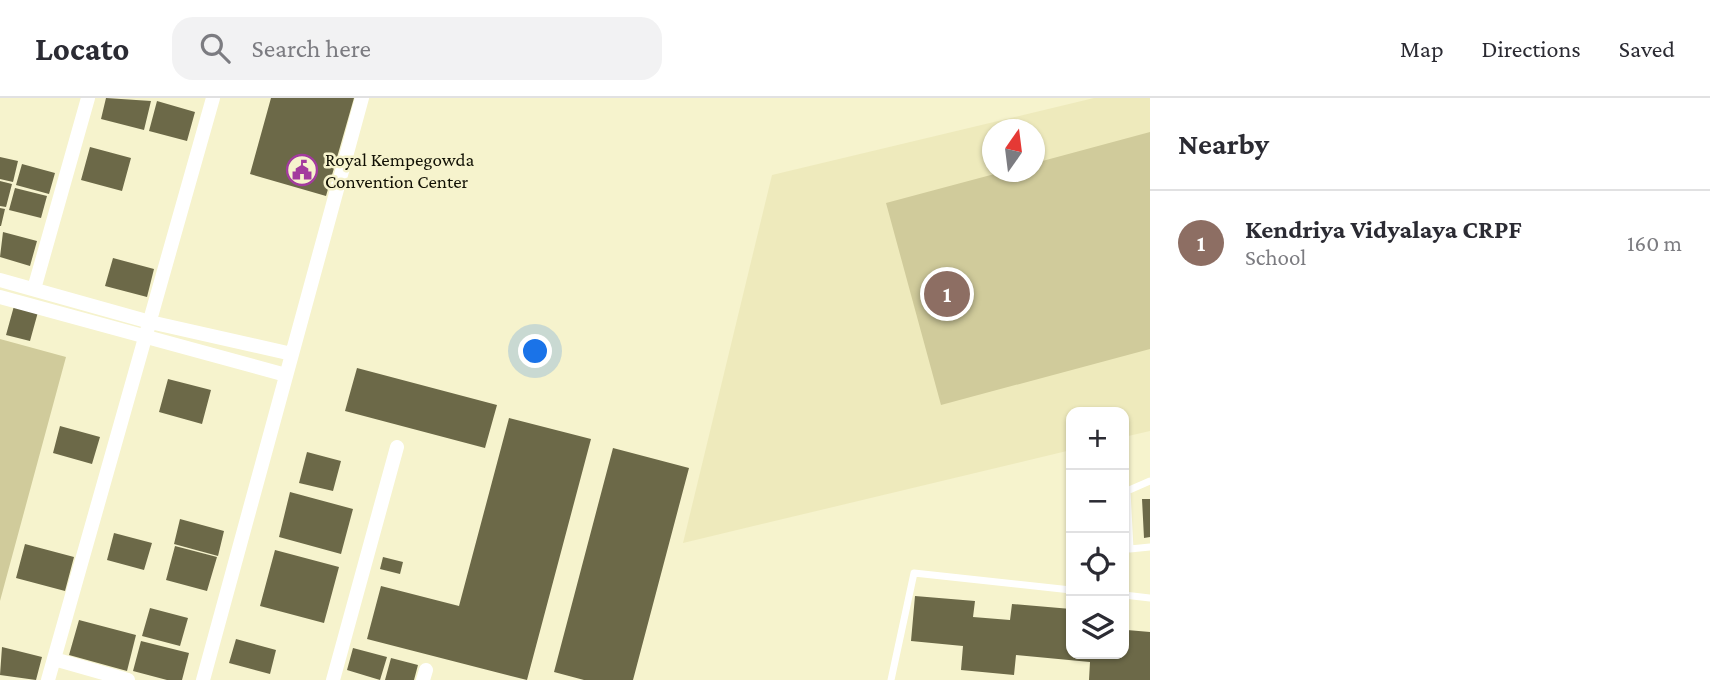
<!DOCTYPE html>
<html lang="en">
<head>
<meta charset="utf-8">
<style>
	body { margin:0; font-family:"Crimson Pro",serif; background:#f2f2f3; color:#2b2b33 }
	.controls { position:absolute; right:21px; bottom:21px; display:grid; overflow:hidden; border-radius:14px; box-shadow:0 2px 5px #0004 }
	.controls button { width:63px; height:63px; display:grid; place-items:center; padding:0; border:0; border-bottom:2px solid #e1e1e2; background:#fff; color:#2b2b33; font:35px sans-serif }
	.compass { position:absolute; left:982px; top:21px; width:63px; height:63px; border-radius:50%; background:#fff; box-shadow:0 2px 5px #0004; rotate:14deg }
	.you { position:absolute; left:536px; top:254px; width:24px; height:24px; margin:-18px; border:5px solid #fff; border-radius:50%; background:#1a73e8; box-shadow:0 0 0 10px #1a73e833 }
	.badge { display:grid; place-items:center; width:46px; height:46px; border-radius:50%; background:#0b8043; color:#fff; font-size:23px; font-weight:700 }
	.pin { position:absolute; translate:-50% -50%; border:4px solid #fff; box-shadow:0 2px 7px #0006 }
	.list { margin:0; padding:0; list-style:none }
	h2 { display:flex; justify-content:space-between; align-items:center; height:91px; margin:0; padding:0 28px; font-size:30px }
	h2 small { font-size:23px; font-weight:400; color:#7c7c81 }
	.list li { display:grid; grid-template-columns:46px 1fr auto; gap:21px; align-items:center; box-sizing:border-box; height:105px; padding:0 28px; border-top:2px solid #e1e1e2 }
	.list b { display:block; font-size:26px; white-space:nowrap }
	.list p { margin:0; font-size:23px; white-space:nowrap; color:#7c7c81 }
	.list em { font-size:23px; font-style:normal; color:#7c7c81 }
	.icon { flex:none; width:38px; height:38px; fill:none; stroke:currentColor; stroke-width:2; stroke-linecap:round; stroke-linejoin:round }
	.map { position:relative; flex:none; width:1150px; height:582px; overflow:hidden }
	header { display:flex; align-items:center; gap:42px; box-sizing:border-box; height:98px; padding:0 35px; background:#fff; border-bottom:2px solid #e1e1e2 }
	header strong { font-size:33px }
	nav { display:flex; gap:38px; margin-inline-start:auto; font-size:24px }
	.search { width:490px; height:63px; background:#f2f2f3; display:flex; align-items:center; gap:18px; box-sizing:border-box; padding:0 24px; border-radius:21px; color:#7c7c81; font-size:26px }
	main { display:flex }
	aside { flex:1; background:#fff }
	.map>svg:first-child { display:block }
	.built { fill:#eeeabc; fill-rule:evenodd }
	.green { fill:#d0cb9b }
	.building { fill:#6c6948 }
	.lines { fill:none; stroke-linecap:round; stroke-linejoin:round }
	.service { stroke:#fff; stroke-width:7 }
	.minor { stroke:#fff; stroke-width:14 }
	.labels { text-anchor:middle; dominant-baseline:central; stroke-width:5; stroke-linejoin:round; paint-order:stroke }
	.poi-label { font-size:19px; fill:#121105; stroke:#f6f3cd; text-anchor:start }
</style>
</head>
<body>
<header>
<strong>Locato</strong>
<div class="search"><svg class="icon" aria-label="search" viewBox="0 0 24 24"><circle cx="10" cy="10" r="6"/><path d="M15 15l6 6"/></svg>Search here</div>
<nav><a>Map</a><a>Directions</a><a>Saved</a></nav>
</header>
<main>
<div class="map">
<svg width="1150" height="582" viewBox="0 0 1150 582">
	<rect width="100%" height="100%" fill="#f6f3cd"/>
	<path class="built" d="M 1094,0 L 1150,0 L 1150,333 L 1124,339 L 1124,314 L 1071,314 L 1071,352 L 683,445 L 772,77 ZM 992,32 L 1034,32 L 1034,74 L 992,74 Z"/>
	<path class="green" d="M 1150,34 L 1150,251 L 941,307 L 886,105 L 1002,74 L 1034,74 L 1035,65 Z
		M 0,241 L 66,259 L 0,503 Z"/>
	<path class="building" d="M 106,0 L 151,3 L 144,32 L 101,21 Z
		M 271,0 L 354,0 L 326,98 L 250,76 Z
		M 157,3 L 195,14 L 187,43 L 149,33 Z
		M 90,49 L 131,60 L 122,93 L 81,82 Z
		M 0,59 L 18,63 L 13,84 L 0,81 Z
		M 22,66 L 55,75 L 49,96 L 16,87 Z
		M 0,83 L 12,86 L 6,109 L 0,108 Z
		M 15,90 L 47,98 L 41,120 L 9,112 Z
		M 0,110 L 5,111 L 1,128 L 0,128 Z
		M 3,134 L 37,143 L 30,168 L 0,159 Z
		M 113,160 L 154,171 L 147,199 L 105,188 Z
		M 14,208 L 38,214 L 30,243 L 6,237 Z
		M 357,270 L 497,307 L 485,350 L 345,313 Z
		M 168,281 L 211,292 L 202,326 L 159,314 Z
		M 509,320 L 591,341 L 527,582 L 367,541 L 381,488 L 459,508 Z
		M 60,328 L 100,339 L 92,366 L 53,355 Z
		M 613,350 L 689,370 L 633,582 L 584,582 L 554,574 Z
		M 307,354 L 341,363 L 333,393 L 299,385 Z
		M 290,394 L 353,411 L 341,456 L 279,439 Z
		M 1142,401 L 1150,401 L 1150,439 L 1144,440 Z
		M 180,421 L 224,433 L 218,458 L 174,446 Z
		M 114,435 L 152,445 L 144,472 L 107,462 Z
		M 25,446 L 74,459 L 65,493 L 16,480 Z
		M 175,448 L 217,459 L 207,493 L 166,482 Z
		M 275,452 L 339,469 L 324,525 L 260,508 Z
		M 383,459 L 403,464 L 400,476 L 380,471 Z
		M 915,498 L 975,503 L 973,519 L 1010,522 L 1012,506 L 1071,511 L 1071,556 L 1124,556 L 1124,521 L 1128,522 L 1127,532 L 1150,534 L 1150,582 L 1089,582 L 1090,564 L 1016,557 L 1014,577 L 961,572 L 963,548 L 911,543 Z
		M 150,510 L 188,520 L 180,548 L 142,538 Z
		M 79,522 L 136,537 L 127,573 L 69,557 Z
		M 236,541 L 276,552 L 270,576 L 229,565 Z
		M 141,543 L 189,555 L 182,582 L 167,582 L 133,573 Z
		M 2,549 L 42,559 L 36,582 L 0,577 Z
		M 353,550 L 387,559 L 380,582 L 347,572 Z
		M 391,560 L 418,567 L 414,582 L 385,582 Z"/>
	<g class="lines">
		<path class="service" d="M 1150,383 L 1127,393 L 1130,451 L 1150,449
			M 1124,497 L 1150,500
			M 891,582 L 914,475 L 1071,492"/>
		<path class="minor" d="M 0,182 L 150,224 L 292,256
			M 34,191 L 88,0
			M 0,199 L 286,277
			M 54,561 L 128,582
			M 48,582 L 213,0
			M 203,582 L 362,0
			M 333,582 L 397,349
			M 423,582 L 426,572"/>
	</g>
	<defs>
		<g id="civic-ring" transform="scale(1.575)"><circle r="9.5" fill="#f6f3cd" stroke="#a33b9e" stroke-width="1.5"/><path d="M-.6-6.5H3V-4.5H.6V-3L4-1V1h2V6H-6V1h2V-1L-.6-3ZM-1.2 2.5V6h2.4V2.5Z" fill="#a33b9e"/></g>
	</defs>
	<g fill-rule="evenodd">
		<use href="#civic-ring" x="302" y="72"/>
	</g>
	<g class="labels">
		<g class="poi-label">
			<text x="325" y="61">Royal Kempegowda<tspan x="325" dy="22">Convention Center</tspan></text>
		</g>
	</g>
</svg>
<div class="controls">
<button>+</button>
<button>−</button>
<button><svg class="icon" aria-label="locate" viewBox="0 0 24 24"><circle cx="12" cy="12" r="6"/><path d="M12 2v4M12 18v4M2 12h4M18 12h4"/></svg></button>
<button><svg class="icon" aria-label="layers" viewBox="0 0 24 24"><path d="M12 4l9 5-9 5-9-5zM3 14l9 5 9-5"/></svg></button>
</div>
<svg class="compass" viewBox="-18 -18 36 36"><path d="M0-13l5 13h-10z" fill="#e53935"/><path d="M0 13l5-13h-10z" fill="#7c7c81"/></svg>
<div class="you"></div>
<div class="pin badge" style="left:947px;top:196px;background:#8d6e63">1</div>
</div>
<aside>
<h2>Nearby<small></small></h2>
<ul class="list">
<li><span class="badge" style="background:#8d6e63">1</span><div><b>Kendriya Vidyalaya CRPF</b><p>School</p></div><em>160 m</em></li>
</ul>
</aside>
</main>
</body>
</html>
